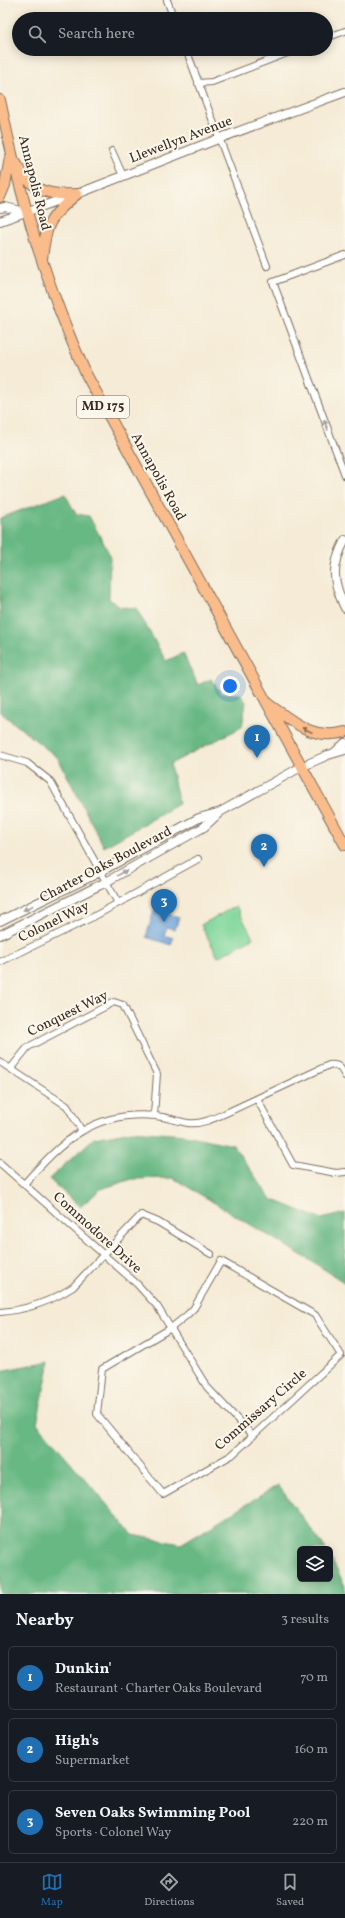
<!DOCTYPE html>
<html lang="en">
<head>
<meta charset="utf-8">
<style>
	body { margin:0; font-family:Vollkorn,serif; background:#242831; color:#f1f3f6 }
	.controls { position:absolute; right:12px; bottom:12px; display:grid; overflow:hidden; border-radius:6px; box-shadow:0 2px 10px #0003 }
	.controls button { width:36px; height:36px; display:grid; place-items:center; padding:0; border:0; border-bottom:1px solid #363941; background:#171b24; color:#f1f3f6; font:20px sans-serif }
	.you { position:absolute; left:230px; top:686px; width:14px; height:14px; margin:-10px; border:3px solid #fff; border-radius:50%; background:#1a73e8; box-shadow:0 0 0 6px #1a73e833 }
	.badge { display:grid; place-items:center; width:26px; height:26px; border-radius:50%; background:#1f6fb2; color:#fff; font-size:13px; font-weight:700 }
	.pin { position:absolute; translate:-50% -33px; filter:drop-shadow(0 1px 2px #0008) }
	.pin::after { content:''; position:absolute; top:21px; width:14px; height:12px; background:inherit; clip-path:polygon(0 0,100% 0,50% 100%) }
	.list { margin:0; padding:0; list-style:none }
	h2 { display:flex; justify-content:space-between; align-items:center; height:52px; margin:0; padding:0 16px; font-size:17px }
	h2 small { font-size:13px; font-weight:400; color:#9ea1a6 }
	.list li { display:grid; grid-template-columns:26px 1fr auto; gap:12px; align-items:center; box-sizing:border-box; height:64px; margin:0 8px 8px; padding:0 8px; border:1px solid #363941; border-radius:6px }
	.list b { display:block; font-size:15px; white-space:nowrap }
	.list p { margin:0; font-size:13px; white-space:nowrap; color:#9ea1a6 }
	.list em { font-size:13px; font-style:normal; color:#9ea1a6 }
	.icon { flex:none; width:22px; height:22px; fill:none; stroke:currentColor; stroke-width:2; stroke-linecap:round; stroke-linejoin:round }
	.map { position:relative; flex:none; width:345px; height:1594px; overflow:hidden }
	.search { position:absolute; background:#171b24; box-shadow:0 2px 10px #0003; left:12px; right:12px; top:12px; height:44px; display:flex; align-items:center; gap:10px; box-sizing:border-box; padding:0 14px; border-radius:22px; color:#9ea1a6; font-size:15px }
	.sheet { height:268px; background:#171b24 }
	nav { display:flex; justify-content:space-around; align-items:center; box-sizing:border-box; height:56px; border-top:1px solid #363941; background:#171b24; font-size:11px; color:#9ea1a6 }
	nav a { display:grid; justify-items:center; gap:2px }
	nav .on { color:#1f6fb2 }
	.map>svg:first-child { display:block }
	.green { fill:#81d79b; stroke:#5e805c }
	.forest { fill:#68b883; stroke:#527150 }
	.water { fill:#6ba2d9; stroke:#53667c }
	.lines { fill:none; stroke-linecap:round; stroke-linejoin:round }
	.minor-casing { stroke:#7c6e5e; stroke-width:8 }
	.tertiary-casing { stroke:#7c6e5e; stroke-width:10 }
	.primary-casing { stroke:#7c6e5e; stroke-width:12 }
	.minor { stroke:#fff; stroke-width:6 }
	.tertiary { stroke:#fff; stroke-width:8 }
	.primary { stroke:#fabc8b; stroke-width:10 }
	.oneway { fill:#a79f9a }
	.oneway2 { fill:#916c4f }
	.labels { text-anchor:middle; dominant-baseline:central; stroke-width:4; stroke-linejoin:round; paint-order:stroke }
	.shield { fill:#fbf7ec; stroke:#75685c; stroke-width:1 }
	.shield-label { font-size:13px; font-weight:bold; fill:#3b2a1e }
	.street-label { font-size:14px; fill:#3b2a1e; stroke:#fbf7ec }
</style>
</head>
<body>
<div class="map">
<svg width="345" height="1594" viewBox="0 0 345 1594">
	<rect width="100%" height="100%" fill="#fbf7ec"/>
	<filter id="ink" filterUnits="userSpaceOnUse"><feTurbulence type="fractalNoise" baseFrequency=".025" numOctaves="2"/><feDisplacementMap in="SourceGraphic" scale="8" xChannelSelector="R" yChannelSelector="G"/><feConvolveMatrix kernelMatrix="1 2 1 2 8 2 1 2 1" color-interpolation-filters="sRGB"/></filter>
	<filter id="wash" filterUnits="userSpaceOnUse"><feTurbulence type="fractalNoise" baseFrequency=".012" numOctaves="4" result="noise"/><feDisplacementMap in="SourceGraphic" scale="16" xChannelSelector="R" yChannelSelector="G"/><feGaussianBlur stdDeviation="0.9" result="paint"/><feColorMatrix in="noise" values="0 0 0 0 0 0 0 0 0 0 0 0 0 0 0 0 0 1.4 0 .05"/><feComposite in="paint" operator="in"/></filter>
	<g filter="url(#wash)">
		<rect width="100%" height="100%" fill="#f5ebd6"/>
		<path class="green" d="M 236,906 L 253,938 L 218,957 L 201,925 Z"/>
		<path class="forest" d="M 65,494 L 76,514 L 89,516 L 110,555 L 109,599 L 120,607 L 136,608 L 166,661 L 183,653 L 198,685 L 211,679 L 221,694 L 240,694 L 246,702 L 242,727 L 170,764 L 179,804 L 104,847 L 58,758 L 0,712 L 0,518 Z
			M 132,1131 L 185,1135 L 233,1145 L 271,1199 L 321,1219 L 345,1213 L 345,1283 L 316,1264 L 173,1178 L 132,1179 L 101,1189 L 80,1207 L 49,1179 L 94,1138 Z
			M 50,1361 L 37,1423 L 133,1535 L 181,1544 L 278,1485 L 326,1549 L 300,1549 L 300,1579 L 330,1579 L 330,1557 L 345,1586 L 345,1594 L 0,1594 L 0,1371 Z"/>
		<path class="water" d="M 154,910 L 179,917 L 175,930 L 167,927 L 164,935 L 173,938 L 171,945 L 146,937 Z"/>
	</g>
	<g filter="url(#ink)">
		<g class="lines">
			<g class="minor-casing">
				<path id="minor" d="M 167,0 L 174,19
					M 326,38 L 345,31
					M 186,49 L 267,266
					M 198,83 L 212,82 L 298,49
					M 112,151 L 123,176
					M 345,255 L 273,282 L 345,475
					M 0,755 L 27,763 L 50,781 L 118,903
					M 0,962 L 93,917 L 198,859
					M 0,1062 L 67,1106 L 82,1131
					M 11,1068 L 28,1047 L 114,1002 L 123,1005 L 157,1074 L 154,1115
					M 257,1099 L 293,1165 L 336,1173 L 345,1172
					M 0,1163 L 137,1284 L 157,1306 L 207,1387 L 253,1436
					M 24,1184 C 61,1142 94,1110 155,1116 C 167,1117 177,1121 188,1123 C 200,1125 215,1118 226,1113 L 329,1065 C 339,1064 341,1068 345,1076
					M 221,1261 L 315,1315 L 341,1355 L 232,1455 L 163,1494 L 97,1414 L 102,1369 L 171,1328 L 187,1315 L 194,1308 Z
					M 0,1312 C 27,1310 50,1302 73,1287 L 141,1215 L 158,1222 L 211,1254"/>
			</g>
			<g class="tertiary-casing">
				<path id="tertiary" d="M 0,208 L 5,207 L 25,212
					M 0,221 L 77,194 L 218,139 L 345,92
					M 345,540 C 331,567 332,581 345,608
					M 334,753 L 345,743
					M 0,921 L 92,876 L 199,818 L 217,813
					M 0,935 L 106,882 L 204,827 L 220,812 L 301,767 L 328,755 L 345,750"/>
			</g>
			<g class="primary-casing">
				<path id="primary" d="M 0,100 C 20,197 45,283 86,374 L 345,845
					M 16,163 C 32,191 46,196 77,194
					M 0,197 L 5,185 L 10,158
					M 42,259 C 46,224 49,217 77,194
					M 268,704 C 293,721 312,741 345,732"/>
			</g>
			<use href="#minor" class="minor"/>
			<use href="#tertiary" class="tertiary"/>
			<use href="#primary" class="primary"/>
		</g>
		<defs><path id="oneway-solid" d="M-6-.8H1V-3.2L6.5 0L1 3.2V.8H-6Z"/></defs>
		<g class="oneway">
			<use href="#oneway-solid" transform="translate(326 425) rotate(-111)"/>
			<use href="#oneway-solid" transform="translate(122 873) rotate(-30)"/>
			<use href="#oneway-solid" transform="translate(28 908) rotate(154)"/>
		</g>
		<use class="oneway2" href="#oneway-solid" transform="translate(307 730) rotate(-155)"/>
	</g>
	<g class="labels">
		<rect class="shield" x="77" y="396" width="52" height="22" rx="3"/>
		<g class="shield-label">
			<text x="103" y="407">MD 175</text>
		</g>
		<g class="street-label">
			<text transform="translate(181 140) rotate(-21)">Llewellyn Avenue</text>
			<text transform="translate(34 183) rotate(76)">Annapolis Road</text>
			<text transform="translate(158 477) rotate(61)">Annapolis Road</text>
			<text transform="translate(106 865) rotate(-28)">Charter Oaks Boulevard</text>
			<text transform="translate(54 922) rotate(-26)">Colonel Way</text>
			<text transform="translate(68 1014) rotate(-26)">Conquest Way</text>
			<text transform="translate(97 1233) rotate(42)">Commodore Drive</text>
			<text transform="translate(261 1410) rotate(-41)">Commissary Circle</text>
		</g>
	</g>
</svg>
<div class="controls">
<button><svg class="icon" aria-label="layers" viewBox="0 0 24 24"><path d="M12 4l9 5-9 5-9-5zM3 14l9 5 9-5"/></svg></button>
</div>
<div class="you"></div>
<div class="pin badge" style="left:257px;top:758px">1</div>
<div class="pin badge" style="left:264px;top:867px">2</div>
<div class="pin badge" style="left:164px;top:922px">3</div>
<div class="search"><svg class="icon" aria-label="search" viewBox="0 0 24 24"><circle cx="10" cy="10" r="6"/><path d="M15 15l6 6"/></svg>Search here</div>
</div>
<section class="sheet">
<h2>Nearby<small>3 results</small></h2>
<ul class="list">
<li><span class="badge">1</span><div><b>Dunkin'</b><p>Restaurant · Charter Oaks Boulevard</p></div><em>70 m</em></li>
<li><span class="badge">2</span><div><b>High's</b><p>Supermarket</p></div><em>160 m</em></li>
<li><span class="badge">3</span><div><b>Seven Oaks Swimming Pool</b><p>Sports · Colonel Way</p></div><em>220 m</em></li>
</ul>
</section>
<nav>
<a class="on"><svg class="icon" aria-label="map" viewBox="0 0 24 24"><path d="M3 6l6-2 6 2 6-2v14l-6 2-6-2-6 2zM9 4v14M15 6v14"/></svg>Map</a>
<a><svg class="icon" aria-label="directions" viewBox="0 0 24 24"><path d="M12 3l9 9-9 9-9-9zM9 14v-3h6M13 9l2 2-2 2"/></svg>Directions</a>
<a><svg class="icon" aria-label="saved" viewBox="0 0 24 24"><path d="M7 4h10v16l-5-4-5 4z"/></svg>Saved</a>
</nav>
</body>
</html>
